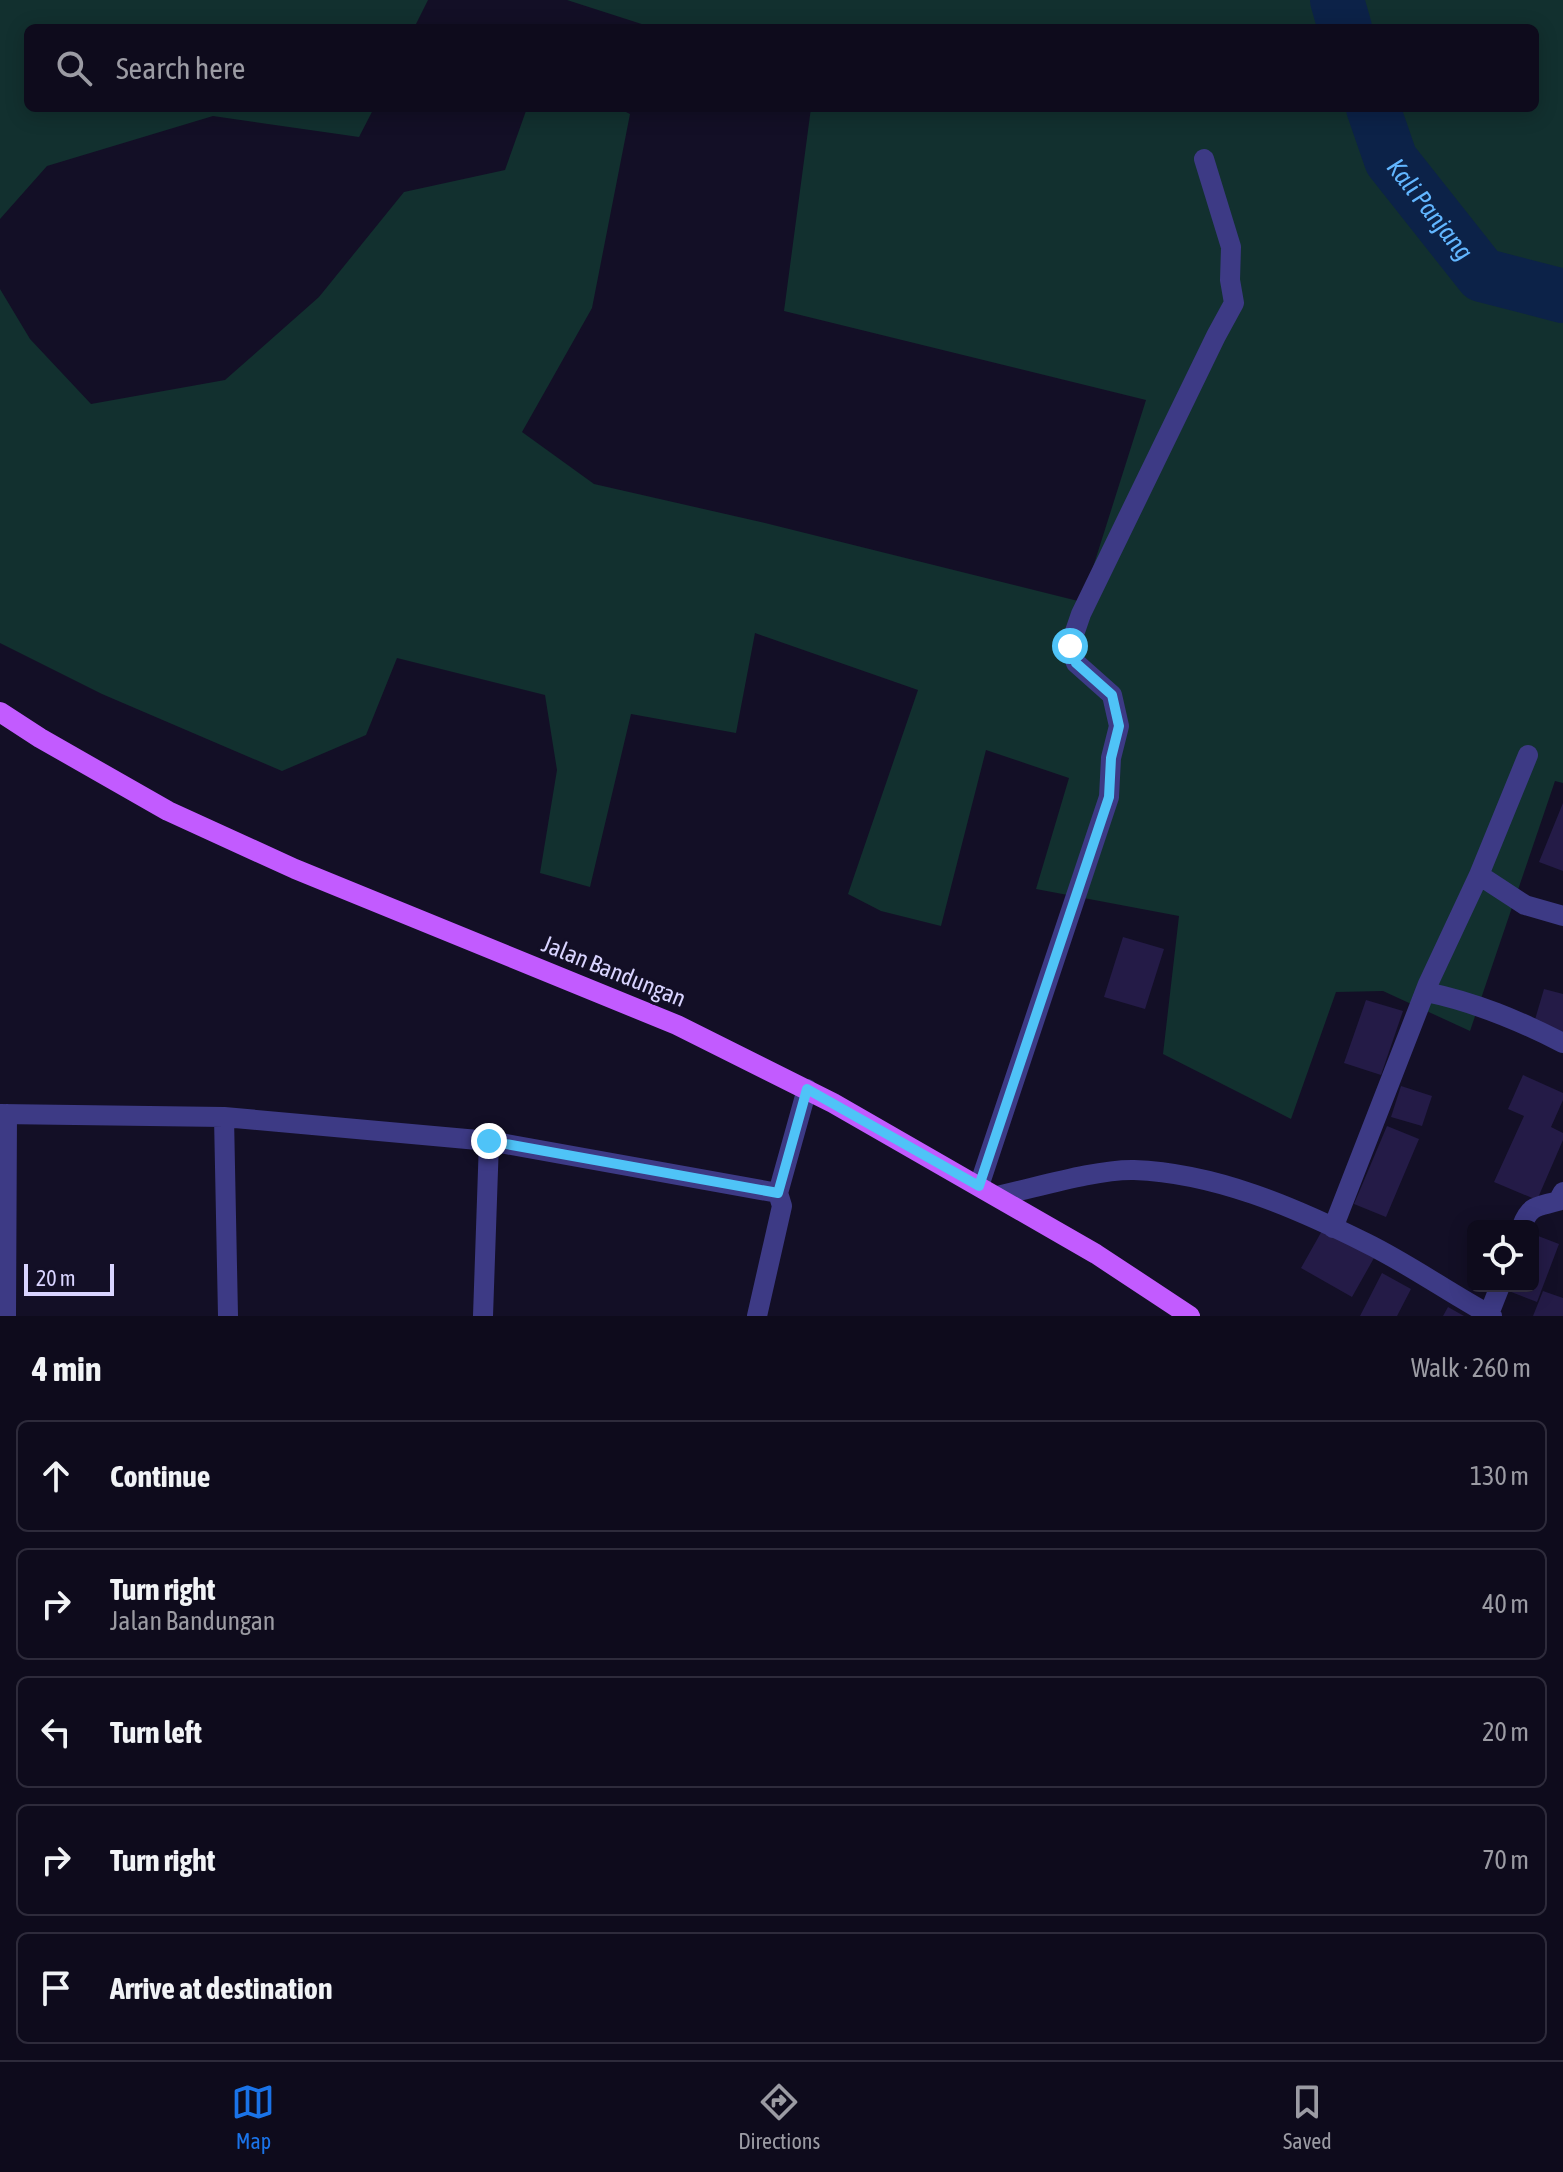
<!DOCTYPE html>
<html lang="en">
<head>
<meta charset="utf-8">
<style>
	body { margin:0; font-family:"Asap Condensed",sans-serif; background:#171425; color:#f1f3f6 }
	.controls { position:absolute; right:24px; bottom:24px; display:grid; overflow:hidden; border-radius:12px; box-shadow:0 4px 20px #0003 }
	.controls button { width:72px; height:72px; display:grid; place-items:center; padding:0; border:0; border-bottom:2px solid #2e2b3b; background:#0e0b1c; color:#f1f3f6; font:40px sans-serif }
	.scale { position:absolute; left:24px; bottom:20px; width:90px; box-sizing:border-box; padding-left:8px; border:4px solid #d9d4ff; border-top:0; font-size:22px; line-height:28px; white-space:nowrap; color:#d9d4ff; -webkit-text-stroke:6px #130f26; paint-order:stroke }
	.stop { position:absolute; width:24px; height:24px; margin:-18px; border:6px solid #4fc3f7; border-radius:50%; background:#fff }
	.stop.end { background:#4fc3f7; border-color:#fff; box-shadow:0 2px 8px #0008 }
	.list { margin:0; padding:0; list-style:none }
	h2 { display:flex; justify-content:space-between; align-items:center; height:104px; margin:0; padding:0 32px; font-size:34px }
	h2 small { font-size:26px; font-weight:400; color:#9b9ba3 }
	.list li { display:grid; grid-template-columns:52px 1fr auto; gap:24px; align-items:center; box-sizing:border-box; height:112px; margin:0 16px 16px; padding:0 16px; border:2px solid #2e2b3b; border-radius:12px }
	.list b { display:block; font-size:30px; white-space:nowrap }
	.list p { margin:0; font-size:26px; white-space:nowrap; color:#9b9ba3 }
	.list em { font-size:26px; font-style:normal; color:#9b9ba3 }
	.icon { flex:none; width:44px; height:44px; fill:none; stroke:currentColor; stroke-width:2; stroke-linecap:round; stroke-linejoin:round }
	.map { position:relative; flex:none; width:1563px; height:1316px; overflow:hidden }
	.search { position:absolute; background:#0e0b1c; box-shadow:0 4px 20px #0003; left:24px; right:24px; top:24px; height:88px; display:flex; align-items:center; gap:20px; box-sizing:border-box; padding:0 28px; border-radius:12px; color:#9b9ba3; font-size:30px }
	.sheet { height:744px; background:#0e0b1c }
	nav { display:flex; justify-content:space-around; align-items:center; box-sizing:border-box; height:112px; border-top:2px solid #2e2b3b; background:#0e0b1c; font-size:22px; color:#9b9ba3 }
	nav a { display:grid; justify-items:center; gap:4px }
	nav .on { color:#1a73e8 }
	.map>svg:first-child { display:block }
	.green { fill:#12302f }
	.lines { fill:none; stroke-linecap:round; stroke-linejoin:round }
	.river { stroke:#0c2248; stroke-width:54 }
	.building { fill:#241b47 }
	.street { stroke:#3d3a85; stroke-width:20 }
	.primary { stroke:#c25bff; stroke-width:20 }
	.route { stroke:#4fc3f7; stroke-width:10 }
	.labels { text-anchor:middle; dominant-baseline:central; stroke-width:6; stroke-linejoin:round; paint-order:stroke }
	.street-label { font-size:24px; fill:#d9d4ff; stroke:#130f26 }
	.water-label { font-size:26px; font-style:italic; fill:#62b6ff; stroke:#130f26 }
</style>
</head>
<body>
<div class="map">
<svg width="1563" height="1316" viewBox="0 0 1563 1316">
	<rect width="100%" height="100%" fill="#130f26"/>
	<path class="green" d="M 0,0 L 428,0 L 414,28 L 28,28 L 28,108 L 374,108 L 359,137 L 213,116 L 47,166 L 0,219 Z
		M 567,0 L 1563,0 L 1563,783 L 1555,781 L 1470,1031 L 1383,991 L 1336,992 L 1291,1119 L 1163,1054 L 1179,916 L 1036,889 L 1069,778 L 986,750 L 941,926 L 881,911 L 848,894 L 918,690 L 755,633 L 736,733 L 631,714 L 590,887 L 540,873 L 557,770 L 545,695 L 397,658 L 366,735 L 282,771 L 102,694 L 0,643 L 0,289 L 30,339 L 91,404 L 225,380 L 319,297 L 404,192 L 505,170 L 527,108 L 618,108 L 630,114 L 592,308 L 522,432 L 594,484 L 765,523 L 1082,602 L 1146,400 L 784,311 L 811,108 L 1535,108 L 1535,28 L 654,28 Z"/>
	<g class="lines">
		<g class="river">
			<path d="M 1337,0 L 1345,28"/>
			<path id="s1" d="M 1373,108 L 1391,160 L 1482,275 L 1563,296"/>
		</g>
	</g>
	<path class="building" d="M 1563,803 L 1563,871 L 1539,862 Z
		M 1123,937 L 1164,949 L 1145,1009 L 1104,997 Z
		M 1544,989 L 1563,994 L 1563,1032 L 1534,1023 Z
		M 1366,1000 L 1403,1011 L 1381,1075 L 1344,1063 Z
		M 1523,1075 L 1563,1093 L 1563,1100 L 1551,1127 L 1563,1133 L 1563,1140 L 1537,1200 L 1494,1182 L 1524,1116 L 1508,1109 Z
		M 1401,1086 L 1432,1096 L 1422,1126 L 1391,1117 Z
		M 1387,1126 L 1419,1139 L 1386,1217 L 1354,1204 Z
		M 1323,1229 L 1374,1258 L 1352,1297 L 1301,1268 Z
		M 1533,1234 L 1559,1244 L 1537,1302 L 1501,1288 L 1502,1286 L 1533,1286 Z
		M 1382,1273 L 1411,1289 L 1397,1316 L 1360,1316 Z
		M 1543,1291 L 1563,1298 L 1563,1316 L 1533,1316 Z
		M 1448,1307 L 1464,1316 L 1443,1316 Z"/>
	<g class="lines">
		<path class="street" d="M 1479,875 L 1525,905 L 1563,916
			M 1426,992 C 1475,1002 1518,1020 1563,1043
			M 0,1114 L 224,1117 L 489,1141 L 778,1193 L 782,1206 L 757,1316
			M 224,1117 L 228,1316
			M 979,1186 L 1109,797 L 1111,758 L 1119,726 L 1112,695 L 1076,663 L 1070,646 L 1081,614 L 1216,336 L 1234,303 L 1230,280 L 1231,247 L 1204,159
			M 778,1193 L 807,1089
			M 997,1196 C 1035,1188 1097,1169 1134,1170 C 1215,1173 1294,1207 1366,1243 C 1409,1264 1449,1293 1492,1316
			M 1522,1226 C 1530,1204 1538,1207 1558,1201 L 1563,1192
			M 1333,1228 L 1428,984 L 1479,875 L 1528,755
			M 1489,1314 L 1500,1286
			M 6,1316 L 7,1114
			M 483,1316 L 489,1141"/>
		<path class="primary" d="M 0,712 L 40,738 L 168,811 L 295,869 L 677,1025 L 833,1103 L 1096,1254 L 1190,1316"/>
	</g>
	<g class="lines">
		<path class="route" d="M 489,1141 L 778,1193 L 807,1089 L 979,1186 L 1109,797 L 1111,758 L 1119,726 L 1112,695 L 1076,663 L 1070,646"/>
	</g>
	<g class="labels">
		<g class="street-label">
			<text transform="translate(614 971) rotate(22)">Jalan Bandungan</text>
		</g>
		<g class="water-label">
			<text stroke="none"><textPath href="#s1" startOffset="118">Kali Panjang</textPath></text>
		</g>
	</g>
</svg>
<div class="controls">
<button><svg class="icon" aria-label="locate" viewBox="0 0 24 24"><circle cx="12" cy="12" r="6"/><path d="M12 2v4M12 18v4M2 12h4M18 12h4"/></svg></button>
</div>
<div class="scale">20 m</div>
<div class="stop" style="left:1070px;top:646px"></div>
<div class="stop end" style="left:489px;top:1141px"></div>
<div class="search"><svg class="icon" aria-label="search" viewBox="0 0 24 24"><circle cx="10" cy="10" r="6"/><path d="M15 15l6 6"/></svg>Search here</div>
</div>
<section class="sheet">
<h2>4 min<small>Walk · 260 m</small></h2>
<ul class="list">
<li><svg class="icon" aria-label="ahead" viewBox="0 0 24 24"><path d="M12 20V5M6 11l6-6 6 6"/></svg><div><b>Continue</b></div><em>130 m</em></li>
<li><svg class="icon" aria-label="right" viewBox="0 0 24 24"><path d="M7 20v-9h11M14 6l5 5-5 5"/></svg><div><b>Turn right</b><p>Jalan Bandungan</p></div><em>40 m</em></li>
<li><svg class="icon" aria-label="left" viewBox="0 0 24 24"><path d="M17 20v-9H6M10 6l-5 5 5 5"/></svg><div><b>Turn left</b></div><em>20 m</em></li>
<li><svg class="icon" aria-label="right" viewBox="0 0 24 24"><path d="M7 20v-9h11M14 6l5 5-5 5"/></svg><div><b>Turn right</b></div><em>70 m</em></li>
<li><svg class="icon" aria-label="arrive" viewBox="0 0 24 24"><path d="M6 21V4h12l-3 4 3 4H6"/></svg><div><b>Arrive at destination</b></div></li>
</ul>
</section>
<nav>
<a class="on"><svg class="icon" aria-label="map" viewBox="0 0 24 24"><path d="M3 6l6-2 6 2 6-2v14l-6 2-6-2-6 2zM9 4v14M15 6v14"/></svg>Map</a>
<a><svg class="icon" aria-label="directions" viewBox="0 0 24 24"><path d="M12 3l9 9-9 9-9-9zM9 14v-3h6M13 9l2 2-2 2"/></svg>Directions</a>
<a><svg class="icon" aria-label="saved" viewBox="0 0 24 24"><path d="M7 4h10v16l-5-4-5 4z"/></svg>Saved</a>
</nav>
</body>
</html>
